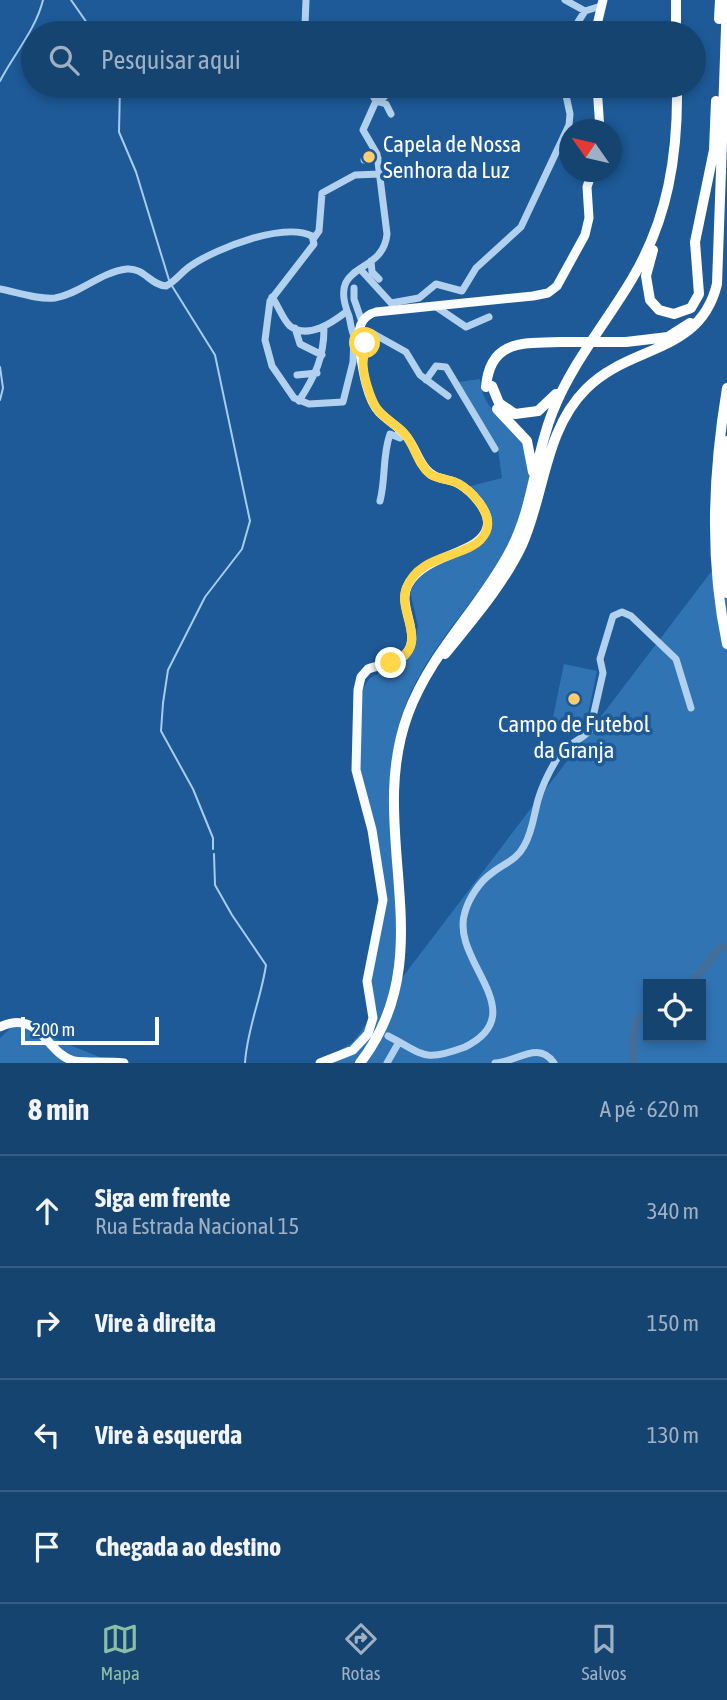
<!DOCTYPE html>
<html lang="pt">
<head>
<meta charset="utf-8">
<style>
	body { margin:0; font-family:"Asap Condensed",sans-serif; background:#234e79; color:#f1f3f6 }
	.controls { position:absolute; right:21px; bottom:21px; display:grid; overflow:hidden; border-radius:0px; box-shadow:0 4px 10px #0003 }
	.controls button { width:63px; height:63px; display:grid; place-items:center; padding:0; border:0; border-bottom:2px solid #355c84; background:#164471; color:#f1f3f6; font:35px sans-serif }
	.compass { position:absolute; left:559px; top:119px; width:63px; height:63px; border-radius:50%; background:#164471; box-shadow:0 4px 10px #0003; rotate:304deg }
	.scale { position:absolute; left:21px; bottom:18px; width:138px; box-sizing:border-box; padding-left:7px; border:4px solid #fff; border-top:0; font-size:19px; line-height:24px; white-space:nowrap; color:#fff; -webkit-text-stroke:5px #1d5a97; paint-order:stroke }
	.stop { position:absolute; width:21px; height:21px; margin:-16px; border:5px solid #ffd54a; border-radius:50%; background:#fff }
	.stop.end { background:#ffd54a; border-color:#fff; box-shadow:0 2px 7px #0008 }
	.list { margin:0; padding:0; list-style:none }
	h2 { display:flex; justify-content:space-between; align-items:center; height:91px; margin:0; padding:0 28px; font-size:30px }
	h2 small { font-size:23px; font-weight:400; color:#9eb0c3 }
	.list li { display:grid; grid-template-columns:46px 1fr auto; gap:21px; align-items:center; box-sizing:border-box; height:112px; padding:0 28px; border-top:2px solid #355c84 }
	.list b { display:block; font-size:26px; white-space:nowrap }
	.list p { margin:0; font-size:23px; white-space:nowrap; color:#9eb0c3 }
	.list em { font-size:23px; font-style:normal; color:#9eb0c3 }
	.icon { flex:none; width:38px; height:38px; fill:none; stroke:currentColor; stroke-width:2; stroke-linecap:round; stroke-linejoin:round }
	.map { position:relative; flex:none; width:727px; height:1063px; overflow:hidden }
	.search { position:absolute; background:#164471; box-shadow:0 4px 10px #0003; left:21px; right:21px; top:21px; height:77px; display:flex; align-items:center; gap:18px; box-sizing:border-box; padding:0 24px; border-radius:38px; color:#9eb0c3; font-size:26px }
	.sheet { height:539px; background:#164471 }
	nav { display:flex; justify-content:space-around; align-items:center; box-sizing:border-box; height:98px; border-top:2px solid #355c84; background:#164471; font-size:19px; color:#9eb0c3 }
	nav a { display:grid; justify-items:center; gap:4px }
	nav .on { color:#8abfa5 }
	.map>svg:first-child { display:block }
	.green { fill:#3174b4; fill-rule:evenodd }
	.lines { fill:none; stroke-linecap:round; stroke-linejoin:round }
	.stream { stroke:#a4cdf1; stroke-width:2 }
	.river { stroke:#436e99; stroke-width:8 }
	.minor { stroke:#b1d1ef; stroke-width:7 }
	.major { stroke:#f9fcff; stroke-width:9 }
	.highway { stroke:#fff; stroke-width:10 }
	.highway-bridge { stroke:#fff; stroke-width:10 }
	.route { stroke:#ffd54a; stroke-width:9 }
	.poi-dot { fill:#ffcc6f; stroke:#1d5a97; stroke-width:2.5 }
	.labels { text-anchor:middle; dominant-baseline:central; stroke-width:7; stroke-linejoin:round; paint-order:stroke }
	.poi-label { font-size:23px; fill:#fff; stroke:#1d5a97; text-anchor:start }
</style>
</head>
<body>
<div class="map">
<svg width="727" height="1063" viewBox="0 0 727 1063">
	<rect width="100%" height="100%" fill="#1d5a97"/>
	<path class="green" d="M 480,379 C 482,422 534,425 529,478 C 520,569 437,623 406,704 C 379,774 392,845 397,918 C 398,941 396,964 395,987 L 727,551 L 727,1063 L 319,1063 L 353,1042 L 377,1010 L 370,990 L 371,974 L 387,900 L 375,825 L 360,768 L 362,690 L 370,678 L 403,661 L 413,651 L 418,626 L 410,591 L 425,569 L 487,536 L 492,525 L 489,512 L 467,487 L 502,478 L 498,449 L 458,382 ZM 648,984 L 701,984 L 701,1037 L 648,1037 Z
		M 564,664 L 597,671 L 584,733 L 551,727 Z
		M 16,1023 L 114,1063 L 0,1063 L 0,1038 Z"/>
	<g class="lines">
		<path class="stream" d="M 71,0 L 94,33
			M 0,81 C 14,54 36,29 43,0
			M 120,86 L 119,132 L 136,172 L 169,280
			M 172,286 L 215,355 L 250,521 L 242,549 L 205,597 L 168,670 L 163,703 L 161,731 L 193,789 L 213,838 L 213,849
			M 0,367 L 3,388 L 0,400
			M 214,854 L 215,885 L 232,915 L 266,965 C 261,999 247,1029 245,1063"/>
		<path class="river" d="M 690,984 L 720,948 L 727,947
			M 633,1063 L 633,1036 L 637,1020 L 648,1012"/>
		<path class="minor" d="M 306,0 L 305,25 L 309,33
			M 565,0 L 585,11 L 601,6
			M 571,33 L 585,11
			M 376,101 L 386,104 L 391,114
			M 380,101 L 395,86
			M 364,160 L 378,158
			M 314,238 L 319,231 L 322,193 L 355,175 L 380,174
			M 371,261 L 372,272 L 379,279
			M 360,269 L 391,303
			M 354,288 L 354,299 L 362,322
			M 0,289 C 16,292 38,300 55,298 C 80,294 100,272 127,269 C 145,268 150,285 166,286 C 176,281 182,271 192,265 C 217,248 284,222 312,236 L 314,244 L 270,301 L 265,340 L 272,366 L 294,398 L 309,404 L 343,402 L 353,362 L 354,336
			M 272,297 C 278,305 283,320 290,326 C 308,340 333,322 346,312
			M 391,303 L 419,298 L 436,284 L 462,291 L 476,268 L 521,227 L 569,125 L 570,114 L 564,86
			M 435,306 L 466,327 L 489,317
			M 295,328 L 300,344 L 322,355
			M 355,338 C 351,331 351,324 349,316 C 326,260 383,277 387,234 L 377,154 L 363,130 L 376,101 L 367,86
			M 362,361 L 366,339 L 372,333 L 406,352 L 420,375 L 448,396
			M 297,375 L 317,373
			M 426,380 L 436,366 L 446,367 L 495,449
			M 299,401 C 315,376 324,358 324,328
			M 380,501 C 386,478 382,457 390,434 L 400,438 L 398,428
			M 388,1036 C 424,1054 422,1063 465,1047 C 535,1012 449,961 465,912 C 469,898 480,881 492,873 C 503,864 517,860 524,846 C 532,833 534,815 538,800 C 542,786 550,770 558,757 C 566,743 580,742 590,730 L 603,673 L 600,659 L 613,616 L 622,612 L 631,616 L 676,659 L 691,708
			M 387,1063 L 399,1042
			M 495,1063 C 517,1062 538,1040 554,1063"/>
		<path class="major" d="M 595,33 L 603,0
			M 597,86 L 600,130
			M 0,1027 C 40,1008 46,1054 74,1061 C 89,1063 108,1061 124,1063
			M 320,1063 L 353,1050 L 368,1034 L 373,1018 L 367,981 L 383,900 L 372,830 L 356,770 L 358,690 L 361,677 L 368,669 C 378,665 390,665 399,660 C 429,640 395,608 408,585 C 426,552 481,555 487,527 C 491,512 472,492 459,484 C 448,478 434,480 426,469 C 418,460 415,447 407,437 C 399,427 388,421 379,412 C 366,398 362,365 359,346 C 357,331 360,316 376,312 L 533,296 L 548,293 L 557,286 L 585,235 L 589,218 L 587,187 L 592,172"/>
		<path class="highway" d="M 676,0 L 676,33
			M 719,19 L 720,0
			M 653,250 L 646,276 L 650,300 L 659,310 L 674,314 L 691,308 L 699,294 L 695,242 L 714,150 L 716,101
			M 626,342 L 668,337 L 690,323
			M 492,386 L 499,403 L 515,414 L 538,411 L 556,394
			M 727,388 C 713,473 709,558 727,644
			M 497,409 L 527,441 L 533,472
			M 727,441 L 723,529 L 727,593
			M 445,654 C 473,619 503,585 522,545 C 545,494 544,431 586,389 C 630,344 700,355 717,284 L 727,0
			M 360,1063 C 445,953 364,833 408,714 C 431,652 479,609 509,553 C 534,508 534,457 553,411 C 572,363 606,323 632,279 C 668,219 678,155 677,86"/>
		<path class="highway-bridge" d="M 486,387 C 490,340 522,343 560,342 C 582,342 604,342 626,342"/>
	</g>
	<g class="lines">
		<path class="route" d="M 365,343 C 366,350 363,357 363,363 C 363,375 369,394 374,404 C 380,417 395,423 404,433 C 415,445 417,464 430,474 C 437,479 447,479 455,482 C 471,489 494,514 486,532 C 473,560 420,550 406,589 C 397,613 433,647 391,663"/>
	</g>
	<g class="poi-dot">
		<circle cx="369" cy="157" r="7"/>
		<circle cx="574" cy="699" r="7"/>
	</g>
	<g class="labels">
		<g class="poi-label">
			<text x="383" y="144">Capela de Nossa<tspan x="383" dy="26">Senhora da Luz</tspan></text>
			<text x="574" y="724" text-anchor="middle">Campo de Futebol<tspan x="574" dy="26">da Granja</tspan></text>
		</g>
	</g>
</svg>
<div class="controls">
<button><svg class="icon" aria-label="locate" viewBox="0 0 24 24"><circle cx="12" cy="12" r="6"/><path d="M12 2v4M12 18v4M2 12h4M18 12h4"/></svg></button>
</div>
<svg class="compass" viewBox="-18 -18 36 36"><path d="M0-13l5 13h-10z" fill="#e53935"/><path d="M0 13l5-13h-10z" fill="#9eb0c3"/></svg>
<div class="scale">200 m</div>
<div class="stop" style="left:365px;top:343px"></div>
<div class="stop end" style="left:391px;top:663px"></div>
<div class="search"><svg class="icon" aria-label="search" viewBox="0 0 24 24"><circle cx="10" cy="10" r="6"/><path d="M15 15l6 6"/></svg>Pesquisar aqui</div>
</div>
<section class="sheet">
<h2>8 min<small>A pé · 620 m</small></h2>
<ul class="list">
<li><svg class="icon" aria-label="ahead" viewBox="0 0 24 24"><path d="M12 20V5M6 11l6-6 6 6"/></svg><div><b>Siga em frente</b><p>Rua Estrada Nacional 15</p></div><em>340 m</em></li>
<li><svg class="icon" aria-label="right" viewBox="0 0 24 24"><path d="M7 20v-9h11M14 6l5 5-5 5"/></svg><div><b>Vire à direita</b></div><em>150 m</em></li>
<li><svg class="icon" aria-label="left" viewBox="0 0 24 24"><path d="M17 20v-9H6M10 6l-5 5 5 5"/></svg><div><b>Vire à esquerda</b></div><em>130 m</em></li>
<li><svg class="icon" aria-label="arrive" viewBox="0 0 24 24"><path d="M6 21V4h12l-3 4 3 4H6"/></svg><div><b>Chegada ao destino</b></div></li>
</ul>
</section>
<nav>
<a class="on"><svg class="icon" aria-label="map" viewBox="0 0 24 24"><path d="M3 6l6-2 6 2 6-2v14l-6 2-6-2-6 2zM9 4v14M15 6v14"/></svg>Mapa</a>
<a><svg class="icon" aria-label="directions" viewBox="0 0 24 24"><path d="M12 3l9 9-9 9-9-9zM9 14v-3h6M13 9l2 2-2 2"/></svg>Rotas</a>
<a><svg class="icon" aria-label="saved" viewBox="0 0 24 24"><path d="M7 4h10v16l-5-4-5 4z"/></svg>Salvos</a>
</nav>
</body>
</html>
